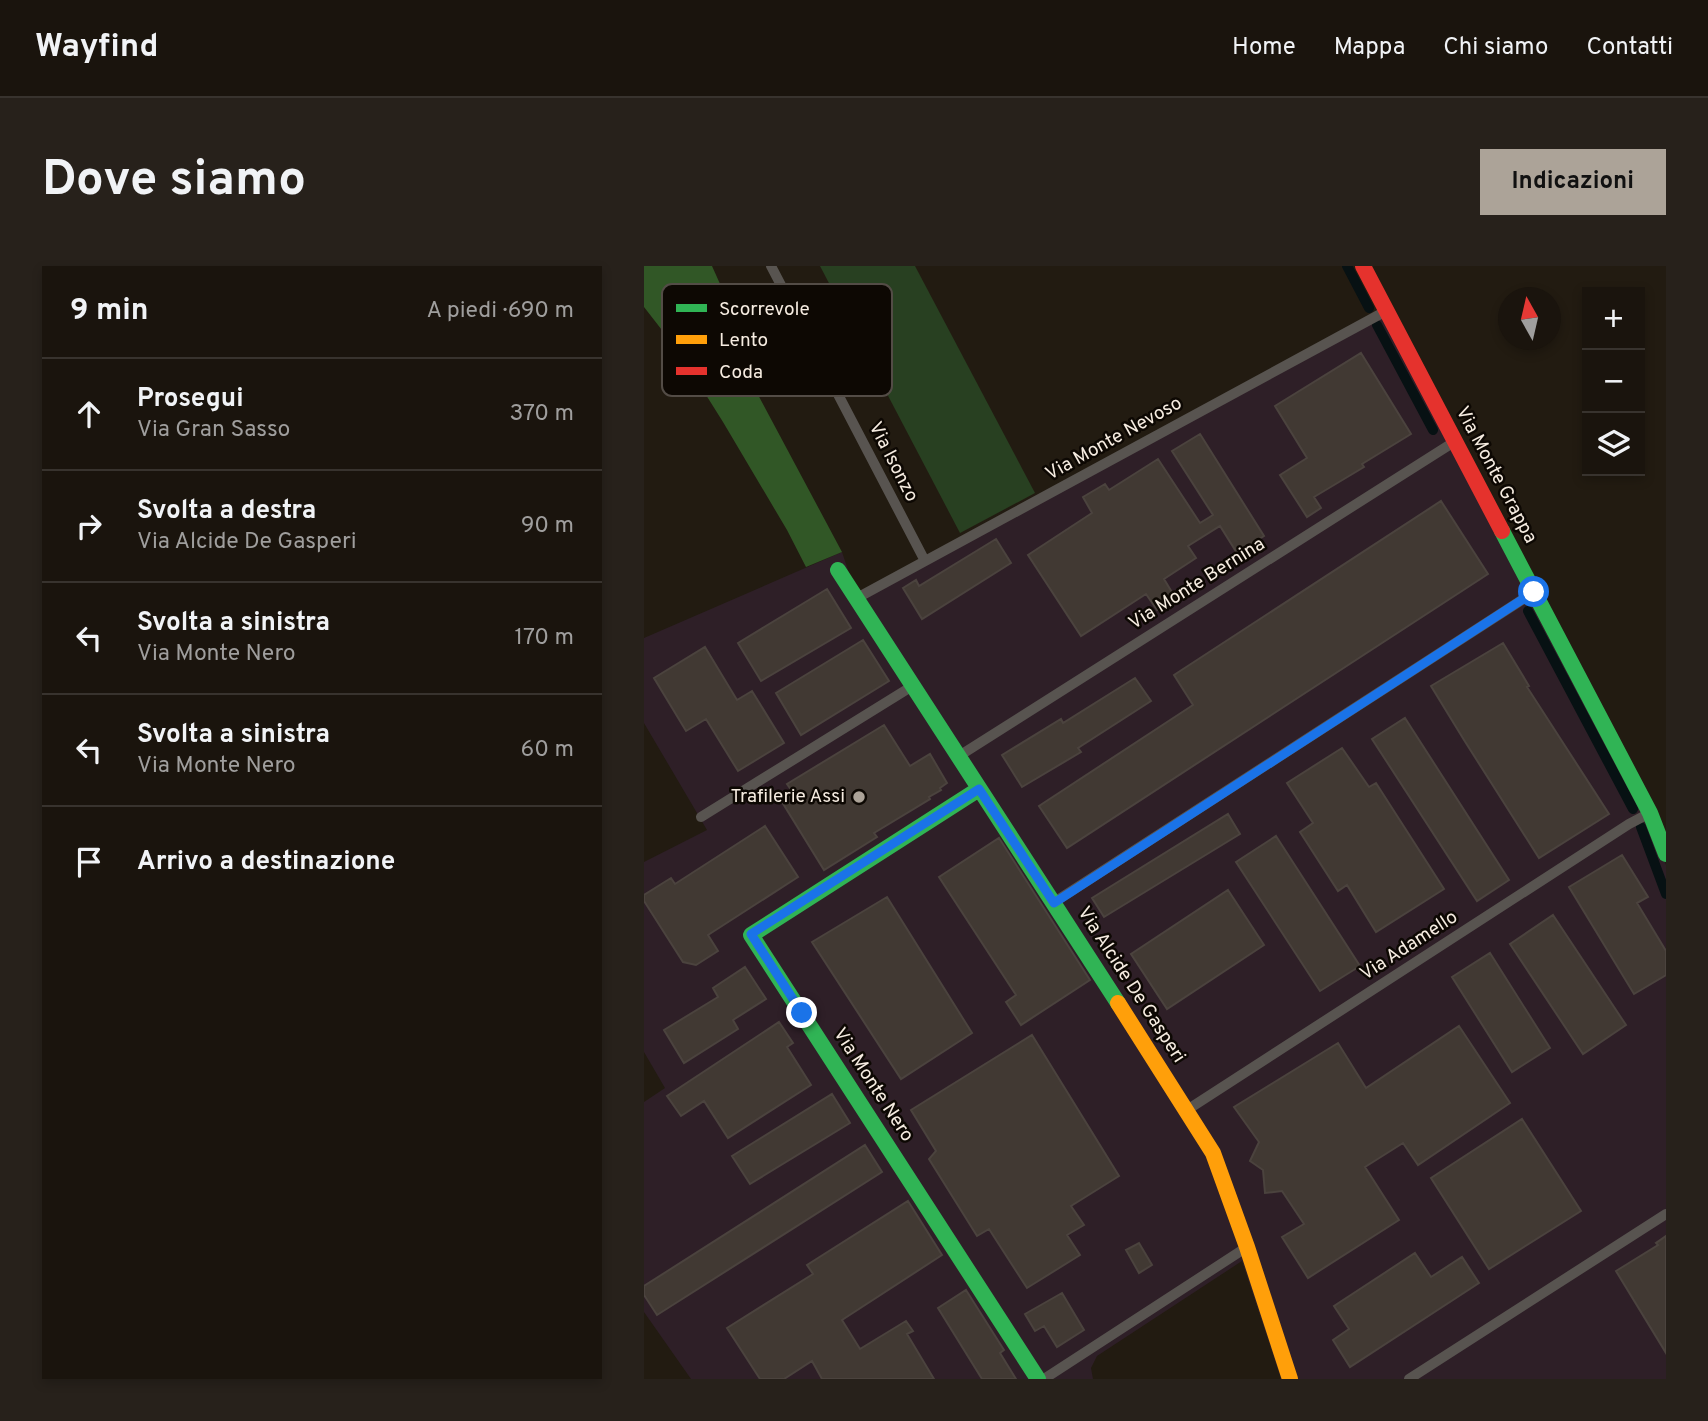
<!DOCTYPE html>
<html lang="it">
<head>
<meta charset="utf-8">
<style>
	body { margin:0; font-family:Overpass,sans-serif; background:#27211b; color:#f1f3f6 }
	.controls { position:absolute; right:21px; top:21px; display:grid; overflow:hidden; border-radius:0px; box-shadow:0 4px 10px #0003 }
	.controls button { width:63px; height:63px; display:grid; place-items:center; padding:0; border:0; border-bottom:2px solid #38332e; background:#1a140d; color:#f1f3f6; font:35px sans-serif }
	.compass { position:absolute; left:854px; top:21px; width:63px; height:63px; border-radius:50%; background:#1a140d; box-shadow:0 4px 10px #0003; rotate:352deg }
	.stop { position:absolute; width:21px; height:21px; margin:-16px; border:5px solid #1a73e8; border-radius:50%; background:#fff }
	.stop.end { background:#1a73e8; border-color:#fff; box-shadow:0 2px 7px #0008 }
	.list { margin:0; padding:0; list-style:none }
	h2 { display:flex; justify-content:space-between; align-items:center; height:91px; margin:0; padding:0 28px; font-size:30px }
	h2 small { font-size:23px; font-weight:400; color:#9f9e9d }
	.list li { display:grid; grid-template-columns:46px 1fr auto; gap:21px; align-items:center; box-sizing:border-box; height:112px; padding:0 28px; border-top:2px solid #38332e }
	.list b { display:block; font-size:26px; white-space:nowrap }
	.list p { margin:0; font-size:23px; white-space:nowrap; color:#9f9e9d }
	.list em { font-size:23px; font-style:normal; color:#9f9e9d }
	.icon { flex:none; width:38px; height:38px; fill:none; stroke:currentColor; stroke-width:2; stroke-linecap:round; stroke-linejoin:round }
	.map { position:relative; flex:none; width:1022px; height:1113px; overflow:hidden; border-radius:0px }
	header { display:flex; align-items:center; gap:42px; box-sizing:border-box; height:98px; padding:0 35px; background:#1a140d; border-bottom:2px solid #38332e }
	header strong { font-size:33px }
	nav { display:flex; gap:38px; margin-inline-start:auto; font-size:24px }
	.intro { display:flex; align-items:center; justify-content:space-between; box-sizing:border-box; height:168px; padding:0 42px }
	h1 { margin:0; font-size:49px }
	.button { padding:18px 32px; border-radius:0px; background:#aca398; color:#111; font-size:24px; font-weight:700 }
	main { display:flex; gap:42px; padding:0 42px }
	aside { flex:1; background:#1a140d; border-radius:0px; box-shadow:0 4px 10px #0003 }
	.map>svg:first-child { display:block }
	.industrial { fill:#2e1f27 }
	.green { fill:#284021 }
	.forest { fill:#315726 }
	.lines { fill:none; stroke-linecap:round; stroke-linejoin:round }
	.canal { stroke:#071113; stroke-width:10 }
	.building { fill:#413933; stroke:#4b433e; stroke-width:2 }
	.street { stroke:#585450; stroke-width:10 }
	.fast { stroke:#30b455; stroke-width:16 }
	.slow { stroke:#ff9f0a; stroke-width:16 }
	.jam { stroke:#e5322d; stroke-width:16 }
	.route { stroke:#1a73e8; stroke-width:9 }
	.poi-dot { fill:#aca398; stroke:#0d0803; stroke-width:2.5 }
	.labels { text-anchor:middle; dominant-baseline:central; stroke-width:5; stroke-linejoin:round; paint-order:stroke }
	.street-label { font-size:19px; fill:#f6ece1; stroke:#0d0803 }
	.poi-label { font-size:19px; fill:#f6ece1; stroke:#0d0803; text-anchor:end }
	.key { fill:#0d0803; stroke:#534c46; stroke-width:2 }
	.key-label { font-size:19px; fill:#f6ece1 }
</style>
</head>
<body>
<header>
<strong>Wayfind</strong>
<nav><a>Home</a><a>Mappa</a><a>Chi siamo</a><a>Contatti</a></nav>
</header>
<div class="intro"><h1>Dove siamo</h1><a class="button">Indicazioni</a></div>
<main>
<aside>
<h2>9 min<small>A piedi · 690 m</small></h2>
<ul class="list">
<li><svg class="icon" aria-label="ahead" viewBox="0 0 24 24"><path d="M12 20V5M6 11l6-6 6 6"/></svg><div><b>Prosegui</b><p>Via Gran Sasso</p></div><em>370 m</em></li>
<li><svg class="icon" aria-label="right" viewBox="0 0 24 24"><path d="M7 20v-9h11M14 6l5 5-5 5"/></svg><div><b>Svolta a destra</b><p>Via Alcide De Gasperi</p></div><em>90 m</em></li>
<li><svg class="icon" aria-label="left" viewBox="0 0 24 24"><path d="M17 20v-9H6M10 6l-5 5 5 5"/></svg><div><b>Svolta a sinistra</b><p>Via Monte Nero</p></div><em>170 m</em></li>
<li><svg class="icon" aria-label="left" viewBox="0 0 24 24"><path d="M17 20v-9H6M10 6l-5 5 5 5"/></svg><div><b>Svolta a sinistra</b><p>Via Monte Nero</p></div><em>60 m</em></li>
<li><svg class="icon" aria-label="arrive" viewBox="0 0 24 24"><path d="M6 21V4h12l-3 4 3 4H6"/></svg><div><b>Arrivo a destinazione</b></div></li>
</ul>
</aside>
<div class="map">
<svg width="1022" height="1113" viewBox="0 0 1022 1113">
	<rect width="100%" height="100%" fill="#221b11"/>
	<path class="industrial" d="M 740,49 L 1008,561 L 1022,599 L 1022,1113 L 637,1113 L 598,995 L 453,1090 L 447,1102 L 449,1113 L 47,1113 L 0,1046 L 0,836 L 21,822 L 0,786 L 0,596 L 63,564 L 0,457 L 0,372 L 198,286 L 213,331 Z"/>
	<path class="green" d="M 176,0 L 271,0 L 391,227 L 316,267 Z"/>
	<path class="forest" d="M 0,0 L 68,0 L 85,38 L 72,50 L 198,286 L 162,301 L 143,264 L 79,156 L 35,86 L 0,41 Z"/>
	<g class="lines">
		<path class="canal" d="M 703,0 L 725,42
			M 733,59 L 789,164
			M 884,345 L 989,543
			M 997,561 L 1022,628"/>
	</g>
	<path class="building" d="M 717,87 L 767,168 L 718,198 L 720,201 L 670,231 L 677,242 L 663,251 L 636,209 L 663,192 L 631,140 Z
		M 556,168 L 620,270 L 593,287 L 576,260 L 544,280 L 552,292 L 520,313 L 532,333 L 513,344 L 502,328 L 437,370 L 384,289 L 448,247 L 439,231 L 461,218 L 465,224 L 514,193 L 556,257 L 569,249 L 528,185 Z
		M 797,235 L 844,308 L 423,582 L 395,540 L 549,439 L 530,409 Z
		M 352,273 L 367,297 L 278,353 L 259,322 L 272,314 L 275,320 Z
		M 183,323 L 207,362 L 117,415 L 94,377 Z
		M 219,374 L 245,415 L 157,469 L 132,427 Z
		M 859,377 L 885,420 L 883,421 L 965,548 L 895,592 L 820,474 L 787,420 Z
		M 61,381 L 93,434 L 108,425 L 140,477 L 94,505 L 62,453 L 42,465 L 10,412 Z
		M 491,412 L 507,435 L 434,482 L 437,486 L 378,521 L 358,489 L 417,453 L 419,457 Z
		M 761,452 L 865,614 L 833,635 L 728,473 Z
		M 240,459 L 266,500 L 286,488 L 303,517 L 296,522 L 297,524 L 285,531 L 286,533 L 230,567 L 233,571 L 180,604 L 138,536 L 150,528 L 143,518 Z
		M 698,482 L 725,521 L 732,517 L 800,623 L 732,666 L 703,619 L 694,625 L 656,566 L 669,557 L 643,517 Z
		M 584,548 L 596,568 L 460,651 L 448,632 Z
		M 121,560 L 154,611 L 64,669 L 74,685 L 52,699 L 39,696 L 0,635 L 0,629 L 27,612 L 31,618 Z
		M 632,570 L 716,700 L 676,725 L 592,596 Z
		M 355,572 L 446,714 L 377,759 L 362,736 L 372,729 L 295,611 Z
		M 978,589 L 1004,631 L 993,637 L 1022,685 L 1022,709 L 990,728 L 925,621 Z
		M 584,624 L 620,679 L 523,743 L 487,688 Z
		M 243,631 L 328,767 L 257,813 L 168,676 Z
		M 909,649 L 982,759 L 939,788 L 866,678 Z
		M 846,687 L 906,782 L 868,806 L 808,711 Z
		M 101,701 L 122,733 L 89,754 L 94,763 L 40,797 L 20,764 L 74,731 L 69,722 Z
		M 135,756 L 149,777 L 143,781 L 167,819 L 84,872 L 60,835 L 37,850 L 23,830 Z
		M 815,760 L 866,837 L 774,899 L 759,877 L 721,901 L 755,954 L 664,1012 L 638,971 L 660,958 L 638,925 L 621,927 L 619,904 L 606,895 L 615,876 L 590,841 L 694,777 L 722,822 Z
		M 388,769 L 475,910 L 427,940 L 440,959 L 423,969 L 436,989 L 383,1022 L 345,963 L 333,970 L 285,893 L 292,885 L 267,844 Z
		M 188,828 L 206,857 L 106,918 L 88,890 Z
		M 878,853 L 937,945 L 845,1003 L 787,912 Z
		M 221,879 L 238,906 L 13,1049 L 0,1029 L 0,1020 Z
		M 264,935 L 298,989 L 198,1054 L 216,1083 L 262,1055 L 269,1065 L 263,1068 L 290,1113 L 178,1113 L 168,1095 L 140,1113 L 116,1113 L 83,1062 L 169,1008 L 163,999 Z
		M 1022,970 L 1022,1087 L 972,1005 L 1014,979 L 1012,977 Z
		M 495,977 L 508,999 L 495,1007 L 482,984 Z
		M 771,987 L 787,1011 L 818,991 L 835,1017 L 706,1101 L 689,1074 L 705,1063 L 690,1040 Z
		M 322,1024 L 360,1084 L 356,1087 L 372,1113 L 338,1113 L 294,1042 Z
		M 418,1027 L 440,1064 L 413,1081 L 400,1060 L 391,1065 L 381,1048 Z"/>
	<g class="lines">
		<path class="street" d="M 127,0 L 281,295
			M 213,332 L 742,45
			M 315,490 L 810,176
			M 57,551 L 270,419
			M 409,637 L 890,326
			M 543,844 L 985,558 L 1006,547
			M 400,1113 L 603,981
			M 765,1113 L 1022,948"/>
		<path class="fast" d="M 858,265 L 1006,547 L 1022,588
			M 194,304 L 474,737
			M 335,523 L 107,669 L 394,1113"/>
		<path class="slow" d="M 474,737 L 569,887 L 603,981 L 646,1113"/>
		<path class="jam" d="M 719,0 L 858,265"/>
	</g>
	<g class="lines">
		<path class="route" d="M 158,747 L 107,668 L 335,523 L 410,637 L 890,326"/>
	</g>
	<circle class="poi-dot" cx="215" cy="531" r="7"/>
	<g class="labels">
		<g class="street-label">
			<text transform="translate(470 173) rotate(-29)">Via Monte Nevoso</text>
			<text transform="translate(249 196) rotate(63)">Via Isonzo</text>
			<text transform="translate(852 209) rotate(62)">Via Monte Grappa</text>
			<text transform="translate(553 318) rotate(-32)">Via Monte Bernina</text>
			<text transform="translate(765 680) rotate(-33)">Via Adamello</text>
			<text transform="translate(487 719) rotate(57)">Via Alcide De Gasperi</text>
			<text transform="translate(229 819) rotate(57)">Via Monte Nero</text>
		</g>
		<g class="poi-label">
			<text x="201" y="531">Trafilerie Assi</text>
		</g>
	</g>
	<rect x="18" y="18" width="230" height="112" rx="10" class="key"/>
	<rect x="32" y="38" width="31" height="8" fill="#30b455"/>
	<rect x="32" y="69" width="31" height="9" fill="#ff9f0a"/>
	<rect x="32" y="101" width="31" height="8" fill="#e5322d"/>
	<g class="key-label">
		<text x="75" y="49">Scorrevole</text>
		<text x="75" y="80">Lento</text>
		<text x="75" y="112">Coda</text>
	</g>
</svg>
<div class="controls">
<button>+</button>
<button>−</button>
<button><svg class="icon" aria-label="layers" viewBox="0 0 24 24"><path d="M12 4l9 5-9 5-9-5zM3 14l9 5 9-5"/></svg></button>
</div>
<svg class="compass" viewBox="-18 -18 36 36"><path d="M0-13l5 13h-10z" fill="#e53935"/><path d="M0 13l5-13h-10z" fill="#9f9e9d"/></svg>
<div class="stop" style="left:890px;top:326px"></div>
<div class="stop end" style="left:158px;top:747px"></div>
</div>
</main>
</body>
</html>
